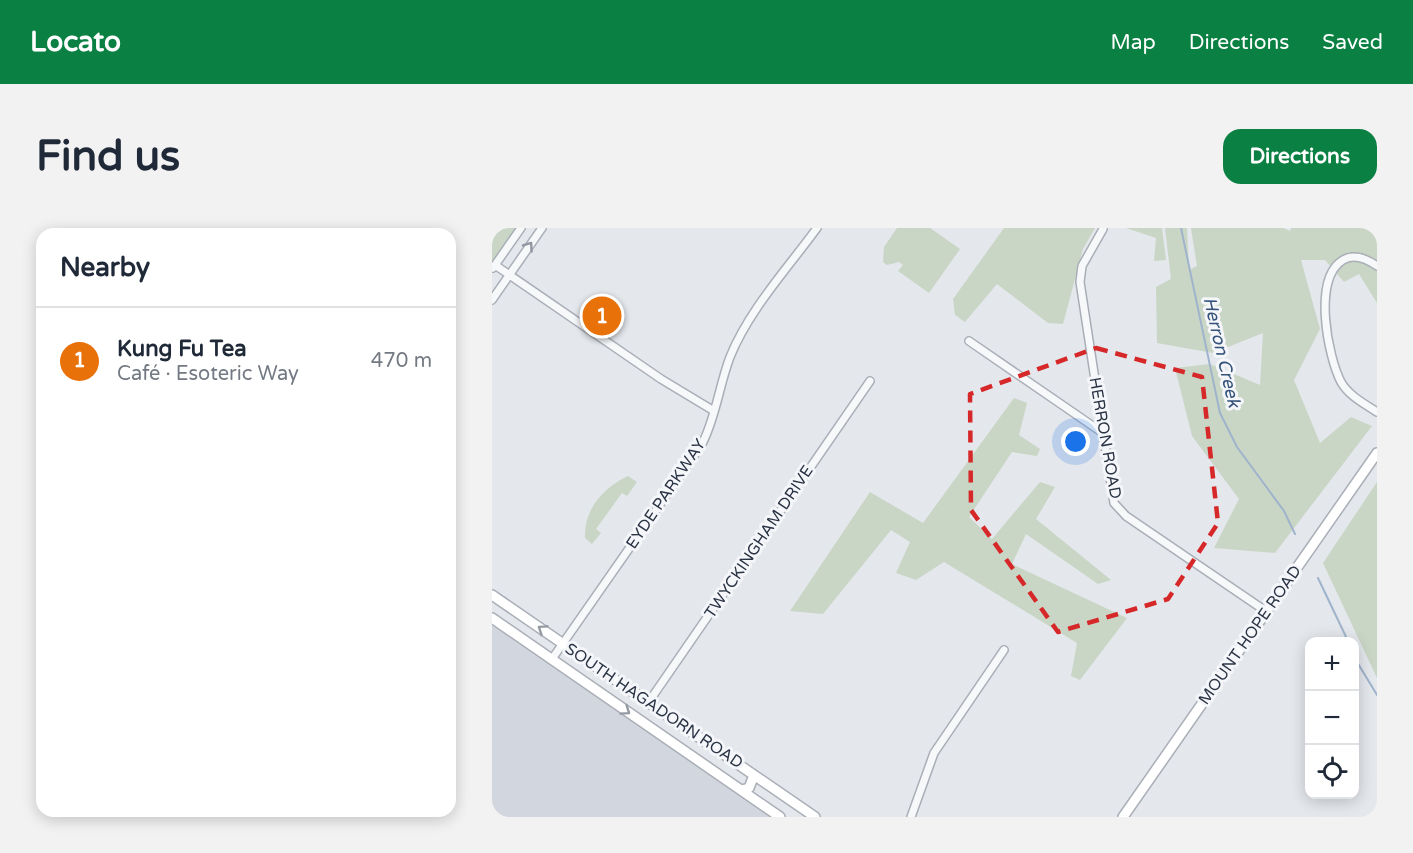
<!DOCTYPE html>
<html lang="en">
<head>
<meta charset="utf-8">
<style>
	body { margin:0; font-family:"Varela Round",sans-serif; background:#f2f2f3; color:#1f2937 }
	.controls { position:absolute; right:18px; bottom:18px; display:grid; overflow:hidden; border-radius:12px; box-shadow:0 3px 15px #0003 }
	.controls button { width:54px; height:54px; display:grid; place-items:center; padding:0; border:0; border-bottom:2px solid #e0e1e3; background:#fff; color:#1f2937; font:30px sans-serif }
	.you { position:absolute; left:584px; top:214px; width:21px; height:21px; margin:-15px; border:4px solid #fff; border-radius:50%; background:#1a73e8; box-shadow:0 0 0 9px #1a73e833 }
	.badge { display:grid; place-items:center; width:39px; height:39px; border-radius:50%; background:#0b8043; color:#fff; font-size:20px; font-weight:700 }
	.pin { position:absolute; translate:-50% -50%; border:3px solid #fff; box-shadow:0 2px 6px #0006 }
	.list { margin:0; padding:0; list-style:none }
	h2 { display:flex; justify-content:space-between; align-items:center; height:78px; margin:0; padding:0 24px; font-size:26px }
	h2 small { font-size:20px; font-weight:400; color:#747a83 }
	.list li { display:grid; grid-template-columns:39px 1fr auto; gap:18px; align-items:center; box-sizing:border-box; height:108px; padding:0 24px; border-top:2px solid #e0e1e3 }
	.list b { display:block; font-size:22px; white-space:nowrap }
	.list p { margin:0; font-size:20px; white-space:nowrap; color:#747a83 }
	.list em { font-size:20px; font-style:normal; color:#747a83 }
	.icon { flex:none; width:33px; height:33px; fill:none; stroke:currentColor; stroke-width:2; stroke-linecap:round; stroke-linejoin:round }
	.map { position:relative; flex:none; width:885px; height:589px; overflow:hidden; border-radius:18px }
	header { display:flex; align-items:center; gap:36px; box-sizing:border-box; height:84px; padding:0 30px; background:#0b8043; color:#fff }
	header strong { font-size:28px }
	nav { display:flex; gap:33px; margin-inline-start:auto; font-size:21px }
	.intro { display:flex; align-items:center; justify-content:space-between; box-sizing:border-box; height:144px; padding:0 36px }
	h1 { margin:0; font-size:42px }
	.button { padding:15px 27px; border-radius:18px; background:#0b8043; color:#fff; font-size:21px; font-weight:700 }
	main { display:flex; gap:36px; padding:0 36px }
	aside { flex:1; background:#fff; border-radius:18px; box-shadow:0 3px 15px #0003 }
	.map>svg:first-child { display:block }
	.built { fill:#d2d6de }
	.green { fill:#c9d6c5 }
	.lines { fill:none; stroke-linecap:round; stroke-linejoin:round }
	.stream { stroke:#9fb4cc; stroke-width:2 }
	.street-casing { stroke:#a9aeb7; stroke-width:10 }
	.secondary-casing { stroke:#a9aeb7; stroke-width:12 }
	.street { stroke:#f7f8fa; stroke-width:7 }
	.secondary { stroke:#fff; stroke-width:9 }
	.oneway { stroke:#9196a0 }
	.oneway2 { stroke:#959aa2 }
	.marked { fill:none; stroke:#d62828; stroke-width:4.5; stroke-dasharray:12 8; stroke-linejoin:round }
	.labels { text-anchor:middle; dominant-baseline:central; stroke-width:6; stroke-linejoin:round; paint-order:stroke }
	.street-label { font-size:16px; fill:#2b3445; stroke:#f4f6f9 }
	.water-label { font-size:18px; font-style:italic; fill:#34527a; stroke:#f4f6f9 }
</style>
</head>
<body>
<header>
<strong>Locato</strong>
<nav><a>Map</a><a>Directions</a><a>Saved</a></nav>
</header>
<div class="intro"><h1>Find us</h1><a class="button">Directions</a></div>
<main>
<aside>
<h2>Nearby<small></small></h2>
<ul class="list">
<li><span class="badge" style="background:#e8710a">1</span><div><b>Kung Fu Tea</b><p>Café · Esoteric Way</p></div><em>470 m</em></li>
</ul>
</aside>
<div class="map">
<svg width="885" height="589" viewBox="0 0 885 589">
	<rect width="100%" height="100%" fill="#e4e7ec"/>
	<path class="built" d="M 0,395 L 281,589 L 0,589 Z"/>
	<path class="green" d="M 0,0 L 24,0 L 0,35 Z
		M 405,0 L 438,0 L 468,21 L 437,65 L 406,43 L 411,37 L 407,34 L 395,37 L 391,34 L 392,19 Z
		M 512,0 L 603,0 L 591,21 L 571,96 L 556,95 L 505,56 L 473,94 L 463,87 L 461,71 Z
		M 634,0 L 670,0 L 674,32 L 662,33 L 664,10 Z
		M 673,0 L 695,0 L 697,42 L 705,38 L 699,0 L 791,0 L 798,3 L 799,0 L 885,0 L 885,75 L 867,46 L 852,54 L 833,32 L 809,32 L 828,101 L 802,152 L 828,215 L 859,189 L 880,198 L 783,325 L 722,320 L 747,271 L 700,208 L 683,140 L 718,136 L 768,157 L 771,105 L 721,125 L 665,115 L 664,59 L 679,51 Z
		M 522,170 L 535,175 L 527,207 L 548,221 L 545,228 L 520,224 L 477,289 L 500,311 L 548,254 L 563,259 L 544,291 L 619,352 L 606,356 L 534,306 L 520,336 L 635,390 L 588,452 L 579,448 L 585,415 L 452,334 L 424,352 L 404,345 L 418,314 L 399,302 L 331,386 L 298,383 L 378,264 L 431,295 Z
		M 136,248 L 145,254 L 135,268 L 130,265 L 104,301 L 109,305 L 100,316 L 93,310 C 92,281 111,260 136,248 Z
		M 885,254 L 885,450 L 831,335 Z"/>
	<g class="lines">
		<path class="stream" d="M 689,0 L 728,185 L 745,219 L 792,283 L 803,306
			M 826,350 L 856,413
			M 862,429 L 885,467"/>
		<g class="street-casing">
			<path id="street" d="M 611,1 L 590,38 L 588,54 L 622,275 L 634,288 L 775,384
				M 3,37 L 169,151 L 222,183
				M 885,38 C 875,31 863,25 851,32 C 820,50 836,129 849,154 C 857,168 873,176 885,184
				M 1,40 L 29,0
				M 0,72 L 50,0
				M 477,113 L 611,205
				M 60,431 L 210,216 C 224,189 227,158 238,129 C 257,82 295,41 325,0
				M 156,475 L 378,153
				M 419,589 L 442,525 L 512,422"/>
		</g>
		<g class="secondary-casing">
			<path id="secondary" d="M 0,367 L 323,589
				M 0,390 L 288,589
				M 249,562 L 257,560 L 262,547
				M 631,589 L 885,225"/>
		</g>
		<use href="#street" class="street"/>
		<use href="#secondary" class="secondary"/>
	</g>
	<defs><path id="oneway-chevron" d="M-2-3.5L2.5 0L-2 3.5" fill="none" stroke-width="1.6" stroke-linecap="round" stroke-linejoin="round" transform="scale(1.5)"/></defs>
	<use class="oneway" href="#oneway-chevron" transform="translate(37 18) rotate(-55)"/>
	<g class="oneway2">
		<use href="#oneway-chevron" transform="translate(50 401) rotate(-146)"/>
		<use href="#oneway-chevron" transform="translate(134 483) rotate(35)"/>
	</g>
	<path class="marked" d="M 604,120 L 710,149 L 726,295 L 676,371 L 566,404 L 479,282 L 478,166 Z"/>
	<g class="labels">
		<g class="street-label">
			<text transform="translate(613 210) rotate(80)">HERRON ROAD</text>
			<text transform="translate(174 266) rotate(-56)">EYDE PARKWAY</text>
			<text transform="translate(267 314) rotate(-56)">TWYCKINGHAM DRIVE</text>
			<text transform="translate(758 407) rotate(-55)">MOUNT HOPE ROAD</text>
			<text transform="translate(162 478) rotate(34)">SOUTH HAGADORN ROAD</text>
		</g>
		<g class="water-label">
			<text transform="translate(730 124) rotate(77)">Herron Creek</text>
		</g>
	</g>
</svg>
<div class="controls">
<button>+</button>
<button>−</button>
<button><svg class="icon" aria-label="locate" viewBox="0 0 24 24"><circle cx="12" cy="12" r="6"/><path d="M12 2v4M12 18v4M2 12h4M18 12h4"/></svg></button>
</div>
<div class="you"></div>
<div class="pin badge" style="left:110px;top:88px;background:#e8710a">1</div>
</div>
</main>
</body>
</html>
